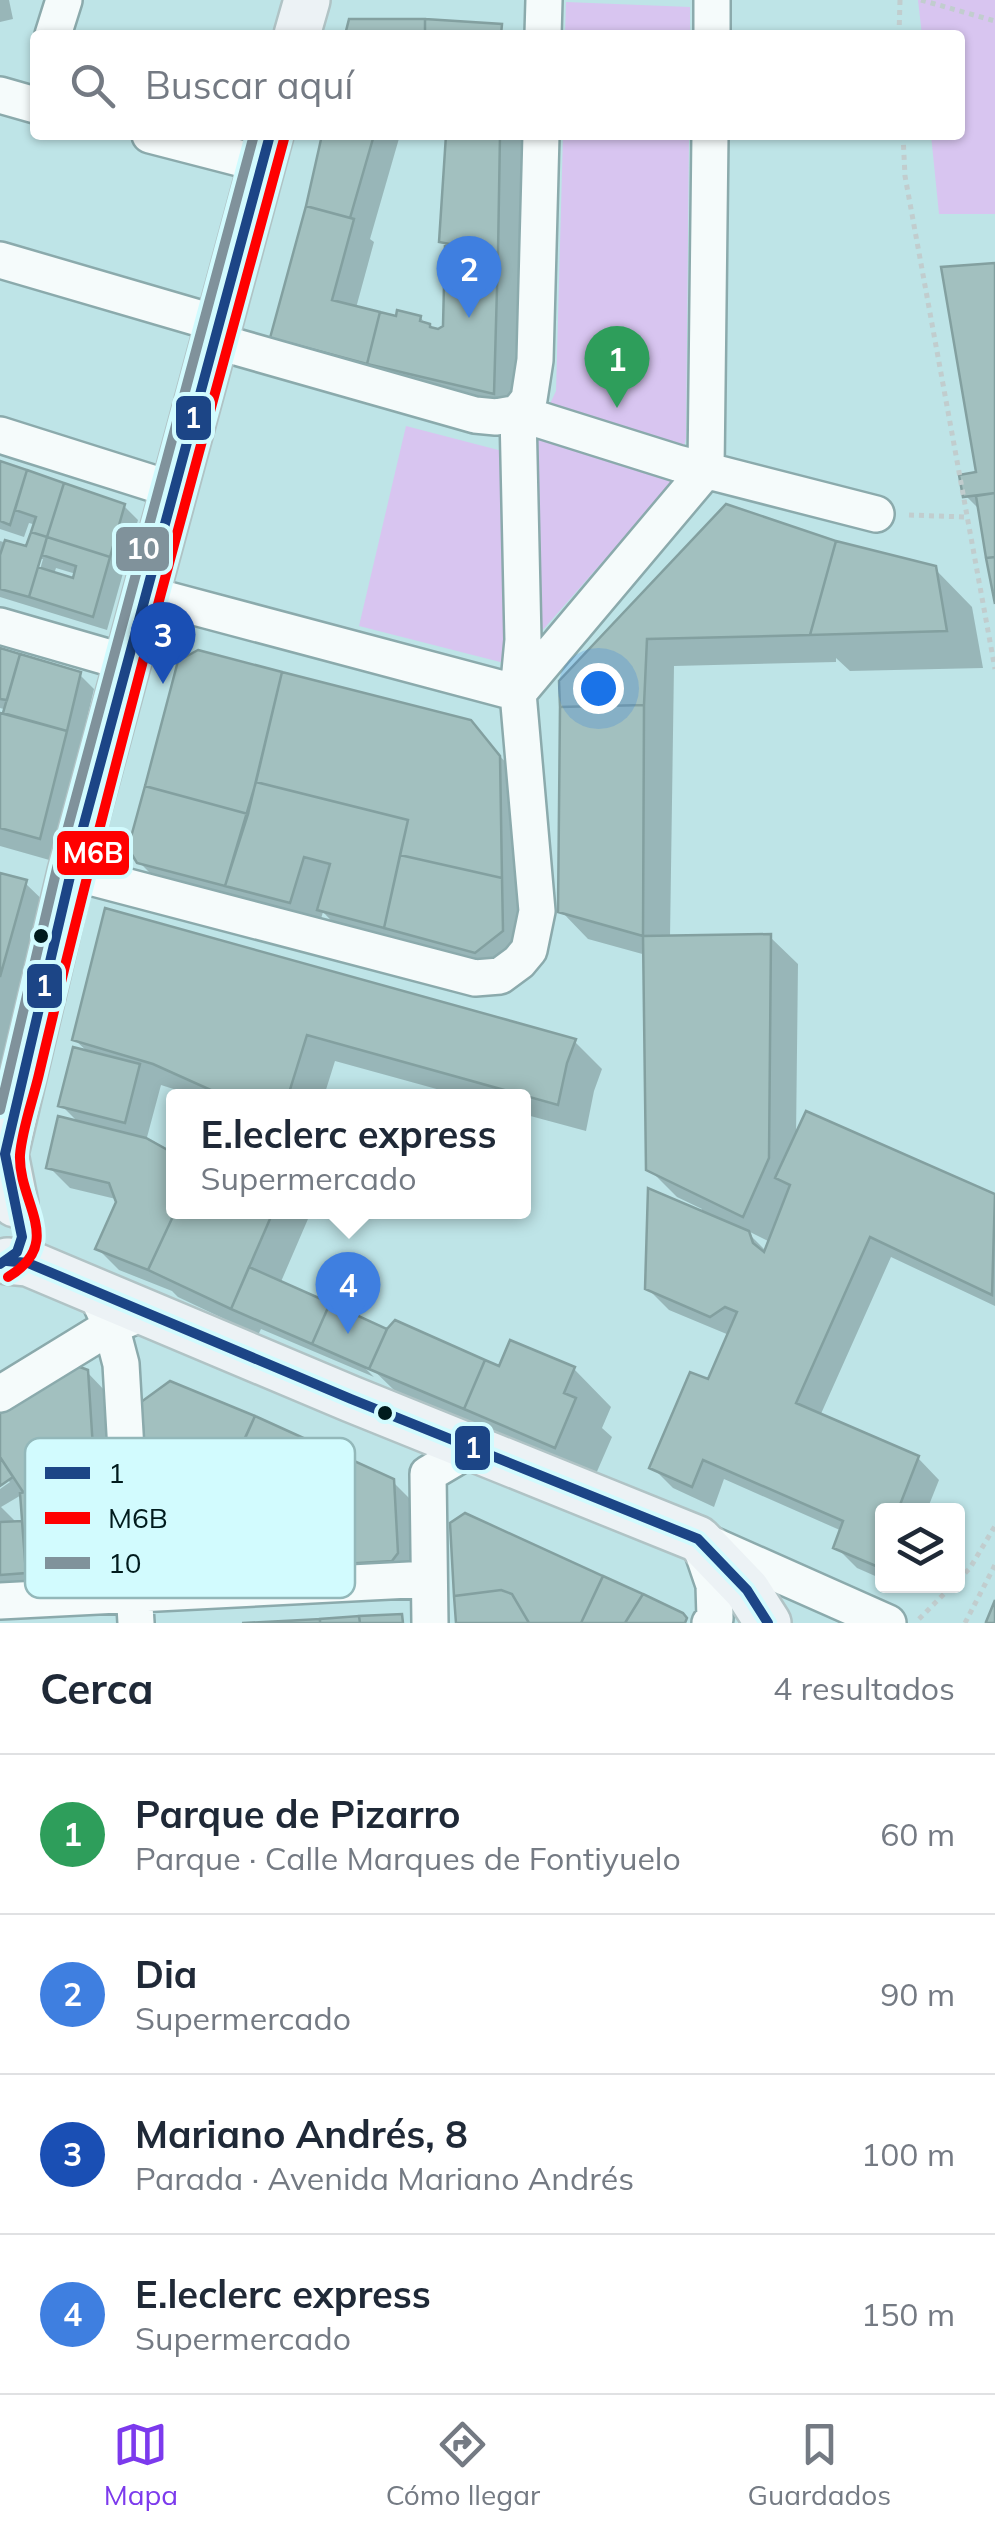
<!DOCTYPE html>
<html lang="es">
<head>
<meta charset="utf-8">
<style>
	body { margin:0; font-family:Mulish,sans-serif; background:#f6f6f7; color:#1f2937 }
	.controls { position:absolute; right:30px; bottom:30px; display:grid; overflow:hidden; border-radius:10px; box-shadow:0 2px 8px #0004 }
	.controls button { width:90px; height:90px; display:grid; place-items:center; padding:0; border:0; border-bottom:2px solid #e0e1e3; background:#fff; color:#1f2937; font:50px sans-serif }
	.you { position:absolute; left:598px; top:688px; width:35px; height:35px; margin:-25px; border:8px solid #fff; border-radius:50%; background:#1a73e8; box-shadow:0 0 0 15px #1a73e833 }
	.badge { display:grid; place-items:center; width:65px; height:65px; border-radius:50%; background:#7c3aed; color:#fff; font-size:32px; font-weight:700 }
	.pin { position:absolute; translate:-50% -82px; filter:drop-shadow(0 2px 5px #0008) }
	.pin::after { content:''; position:absolute; top:52px; width:35px; height:30px; background:inherit; clip-path:polygon(0 0,100% 0,50% 100%) }
	.popup { position:absolute; left:166px; top:1089px; width:365px; height:130px; box-sizing:border-box; display:grid; place-content:center; border-radius:10px; background:#fff; filter:drop-shadow(0 2px 8px #0005); font-size:32px; white-space:nowrap; color:#747a83 }
	.popup b { font-size:38px; color:#1f2937 }
	.popup::after { content:''; position:absolute; left:50%; top:100%; margin-left:-20px; border:20px solid transparent; border-top-color:#fff }
	.list { margin:0; padding:0; list-style:none }
	h2 { display:flex; justify-content:space-between; align-items:center; height:130px; margin:0; padding:0 40px; font-size:42px }
	h2 small { font-size:32px; font-weight:400; color:#747a83 }
	.list li { display:grid; grid-template-columns:65px 1fr auto; gap:30px; align-items:center; box-sizing:border-box; height:160px; padding:0 40px; border-top:2px solid #e0e1e3 }
	.list b { display:block; font-size:38px; white-space:nowrap }
	.list p { margin:0; font-size:32px; white-space:nowrap; color:#747a83 }
	.list em { font-size:32px; font-style:normal; color:#747a83 }
	.icon { flex:none; width:55px; height:55px; fill:none; stroke:currentColor; stroke-width:2; stroke-linecap:round; stroke-linejoin:round }
	.map { position:relative; flex:none; width:995px; height:1623px; overflow:hidden }
	.search { position:absolute; background:#fff; box-shadow:0 2px 8px #0004; left:30px; right:30px; top:30px; height:110px; display:flex; align-items:center; gap:25px; box-sizing:border-box; padding:0 35px; border-radius:10px; color:#747a83; font-size:38px }
	.sheet { height:770px; background:#fff }
	nav { display:flex; justify-content:space-around; align-items:center; box-sizing:border-box; height:140px; border-top:2px solid #e0e1e3; background:#fff; font-size:28px; color:#747a83 }
	nav a { display:grid; justify-items:center; gap:5px }
	nav .on { color:#7c3aed }
	.map>svg:first-child { display:block }
	.green { fill:#d8c5f0 }
	.shadow { fill:#0003; fill-rule:evenodd }
	.building { fill:#a2c0bf; stroke:#83a0a0; stroke-width:2.5 }
	.lines { fill:none; stroke-linecap:round; stroke-linejoin:round }
	.minor-casing { stroke:#8baaac; stroke-width:40 }
	.major-casing { stroke:#b0c3c5; stroke-width:50 }
	.path { stroke:#c1cdce; stroke-width:5; stroke-dasharray:5 5; stroke-linecap:butt }
	.minor { stroke:#f5fbfb; stroke-width:35 }
	.major { stroke:#ecf2f5; stroke-width:45 }
	.bus-1-casing { stroke:#d2fbfe; stroke-width:18 }
	.bus-2-casing { stroke:#d2fbfe; stroke-width:18 }
	.bus-3-casing { stroke:#d2fbfe; stroke-width:18 }
	.bus-1 { stroke:#1c4586; stroke-width:10 }
	.bus-2 { stroke:#f00; stroke-width:10 }
	.bus-3 { stroke:#80929b; stroke-width:10 }
	.bus-dot { fill:#001b1d; stroke:#d2fbfe; stroke-width:4 }
	.key { fill:#d2fbfe; stroke:#93b8ba; stroke-width:2.5 }
	.key-label { font-size:28px; fill:#001b1d }
	.line-badge { stroke:#d2fbfe; stroke-width:4 }
	.badge-label { font-size:28px; text-anchor:middle; font-weight:bold; fill:#fff }
</style>
</head>
<body>
<div class="map">
<svg width="995" height="1623" viewBox="0 0 995 1623">
	<rect width="100%" height="100%" fill="#bee4e7"/>
	<path class="green" d="M 918,0 L 995,0 L 995,214 L 939,214 L 931,135 L 960,135 L 960,35 L 922,35 Z
		M 566,2 L 690,7 L 690,35 L 565,35 Z
		M 563,135 L 689,135 L 686,438 L 677,477 L 512,665 L 359,626 L 406,426 L 525,457 L 556,391 Z"/>
	<path class="shadow" d="M 0,0 L 9,0 L 13,19 L 0,22 Z
		M 325,135 L 400,135 L 370,239 L 374,242 L 356,308 L 398,319 L 420,318 L 439,332 L 445,327 L 448,247 L 442,241 L 448,135 L 527,135 L 524,279 L 518,278 L 514,413 L 294,359 L 273,337 Z
		M 995,265 L 995,589 L 981,511 L 965,495 L 979,474 Z
		M 0,464 L 124,506 L 138,520 L 107,630 L 0,597 L 0,541 L 28,549 L 36,525 L 29,523 L 24,537 L 0,529 ZM 38,559 L 43,559 L 37,580 ZM 56,568 L 76,574 L 74,581 L 54,574 Z
		M 834,543 L 935,569 L 972,607 L 983,668 L 850,671 L 836,658 L 836,662 L 674,666 L 670,938 L 770,937 L 798,964 L 796,1138 L 807,1114 L 995,1197 L 995,1306 L 891,1257 L 820,1416 L 918,1458 L 939,1480 L 927,1510 L 882,1510 L 882,1579 L 857,1568 L 836,1547 L 842,1531 L 724,1479 L 714,1507 L 673,1488 L 652,1467 L 709,1382 L 729,1335 L 669,1310 L 647,1288 L 702,1209 L 677,1197 L 649,1169 L 646,955 L 588,939 L 561,911 L 561,682 ZM 748,1231 L 770,1242 L 767,1252 L 747,1232 Z
		M 0,651 L 80,675 L 94,689 L 80,748 L 93,761 L 67,865 L 0,846 L 0,715 L 4,716 L 7,710 L 0,708 Z
		M 199,653 L 470,723 L 527,786 L 524,953 L 497,973 L 347,937 L 323,912 L 318,929 L 161,884 L 139,862 Z
		M 0,876 L 25,883 L 53,910 L 0,1102 Z
		M 107,911 L 575,1042 L 602,1069 L 594,1091 L 586,1131 L 523,1114 L 523,1096 L 462,1096 L 335,1061 L 324,1096 L 195,1096 L 161,1085 L 146,1141 L 173,1212 L 311,1212 L 280,1284 L 388,1332 L 500,1369 L 574,1369 L 611,1407 L 602,1428 L 612,1437 L 592,1483 L 504,1446 L 488,1430 L 394,1390 L 362,1359 L 359,1362 L 374,1377 L 261,1329 L 258,1335 L 178,1297 L 172,1291 L 119,1270 L 98,1249 L 120,1200 L 70,1188 L 49,1167 L 80,1124 L 61,1105 L 90,1054 L 75,1040 Z
		M 87,1372 L 108,1394 L 119,1572 L 103,1590 L 0,1597 L 0,1489 L 10,1482 L 6,1479 L 0,1483 L 0,1416 ZM 23,1494 L 25,1524 L 18,1524 L 1,1507 Z
		M 170,1384 L 392,1481 L 420,1509 L 424,1581 L 176,1575 L 154,1553 ZM 222,1471 L 231,1475 L 223,1494 Z"/>
	<path class="building" d="M 349,19 L 425,19 L 425,35 L 345,35 Z
		M 425,19 L 502,24 L 501,35 L 425,35 Z
		M 322,135 L 374,135 L 350,218 L 306,206 Z
		M 446,135 L 500,135 L 498,253 L 439,242 Z
		M 306,206 L 354,219 L 332,300 L 380,312 L 367,364 L 270,338 Z
		M 445,244 L 498,253 L 494,394 L 367,364 L 380,312 L 396,316 L 397,310 L 421,316 L 420,321 L 430,324 L 430,327 L 438,329 L 443,326 Z
		M 995,263 L 995,493 L 963,497 L 959,475 L 976,472 L 941,267 Z
		M 0,461 L 27,470 L 10,525 L 0,521 Z
		M 27,470 L 64,483 L 47,537 L 31,532 L 36,517 L 15,510 Z
		M 64,483 L 125,504 L 110,557 L 47,537 Z
		M 995,493 L 995,557 L 986,558 L 976,496 Z
		M 726,504 L 836,541 L 810,635 L 647,639 L 644,705 L 560,707 L 559,681 Z
		M 31,532 L 47,537 L 29,597 L 0,589 L 0,555 L 5,540 L 26,546 Z
		M 47,537 L 110,557 L 93,617 L 29,597 L 38,567 L 73,578 L 76,566 L 42,555 Z
		M 836,541 L 936,566 L 947,631 L 810,635 Z
		M 995,557 L 995,604 L 986,558 Z
		M 0,648 L 20,654 L 7,700 L 0,699 Z
		M 198,650 L 282,672 L 248,814 L 145,786 L 178,661 Z
		M 20,654 L 81,672 L 67,731 L 3,713 Z
		M 282,672 L 471,720 L 500,756 L 502,878 L 400,855 L 408,820 L 256,782 Z
		M 644,705 L 643,936 L 558,912 L 560,707 Z
		M 0,713 L 67,731 L 40,839 L 0,828 Z
		M 256,782 L 408,820 L 384,928 L 317,910 L 330,864 L 304,857 L 290,903 L 225,886 Z
		M 145,786 L 248,814 L 225,886 L 137,863 L 128,848 Z
		M 400,855 L 502,878 L 503,931 L 475,953 L 384,928 Z
		M 0,873 L 27,880 L 0,977 Z
		M 105,908 L 576,1039 L 567,1063 L 558,1105 L 307,1035 L 288,1096 L 224,1096 L 153,1064 L 72,1040 Z
		M 771,934 L 769,1158 L 743,1217 L 646,1170 L 643,936 Z
		M 73,1047 L 140,1064 L 125,1123 L 58,1106 Z
		M 806,1111 L 995,1194 L 992,1295 L 870,1237 L 796,1403 L 919,1456 L 898,1510 L 882,1510 L 882,1550 L 876,1566 L 833,1548 L 843,1521 L 703,1460 L 692,1487 L 649,1468 L 690,1372 L 708,1379 L 737,1312 L 725,1307 L 710,1317 L 645,1289 L 648,1188 L 749,1231 L 753,1243 L 764,1252 L 790,1185 L 775,1178 Z
		M 58,1116 L 146,1138 L 173,1153 L 175,1212 L 148,1270 L 95,1249 L 116,1202 L 109,1183 L 46,1168 Z
		M 175,1212 L 273,1212 L 231,1309 L 148,1270 Z
		M 249,1267 L 330,1303 L 312,1344 L 231,1309 Z
		M 330,1303 L 387,1329 L 369,1369 L 312,1344 Z
		M 395,1320 L 485,1360 L 464,1409 L 369,1369 L 387,1329 Z
		M 510,1340 L 575,1367 L 564,1393 L 576,1398 L 555,1448 L 464,1409 L 485,1360 L 499,1366 Z
		M 77,1366 L 88,1370 L 95,1480 L 23,1492 L 0,1457 L 0,1413 Z
		M 170,1381 L 255,1416 L 232,1466 L 202,1452 L 204,1487 L 148,1489 L 141,1402 Z
		M 255,1416 L 394,1479 L 398,1553 L 392,1561 L 226,1571 L 224,1486 Z
		M 2,1460 L 13,1477 L 0,1486 L 0,1461 Z
		M 95,1480 L 99,1550 L 82,1570 L 26,1573 L 20,1493 Z
		M 210,1486 L 224,1486 L 226,1571 L 173,1574 L 164,1561 L 152,1554 L 148,1489 L 204,1487 L 205,1536 L 211,1536 Z
		M 465,1513 L 603,1576 L 581,1623 L 529,1623 L 512,1594 L 501,1590 L 454,1596 L 450,1523 Z
		M 22,1521 L 26,1573 L 0,1575 L 0,1522 Z
		M 603,1576 L 643,1594 L 625,1623 L 581,1623 Z
		M 501,1590 L 512,1594 L 529,1623 L 456,1623 L 454,1596 Z
		M 643,1594 L 683,1613 L 687,1618 L 685,1623 L 625,1623 Z
		M 995,1600 L 995,1623 L 988,1623 L 986,1622 Z
		M 402,1614 L 403,1623 L 360,1623 L 359,1616 Z
		M 359,1616 L 360,1623 L 320,1623 L 320,1619 Z
		M 320,1619 L 320,1623 L 242,1623 Z"/>
	<g class="lines">
		<g class="minor-casing">
			<path id="minor" d="M 53,35 L 64,0
				M 543,35 L 544,0
				M 712,35 L 712,0
				M 0,95 L 35,105
				M 150,135 L 262,164
				M 0,260 L 219,324
				M 215,341 L 475,415 L 496,417 L 518,413 L 677,463 L 876,514
				M 0,435 L 174,490
				M 706,470 L 710,135
				M 146,594 L 518,693
				M 0,626 L 128,663
				M 519,692 L 706,470
				M 71,872 L 475,978 L 500,976 L 519,962 L 529,950 L 537,911 L 518,693 L 523,640 L 518,413 L 529,399 L 535,360 L 541,135
				M 95,1291 L 111,1326 L 121,1364 L 136,1623
				M 0,1394 L 111,1326 L 128,1319
				M 708,1543 L 888,1623
				M 700,1544 L 714,1585 L 715,1618 L 710,1623
				M 0,1601 L 429,1579
				M 430,1623 L 428,1474 L 472,1448"/>
		</g>
		<g class="major-casing">
			<path id="major" d="M 297,35 L 307,0
				M 15,1204 L 5,1154 L 71,872 L 270,135
				M 7,1261 L 28,1263 L 351,1399 L 698,1539 L 747,1590 L 768,1623"/>
		</g>
		<path class="path" d="M 921,0 L 995,21
			M 899,35 L 900,0
			M 903,135 L 905,176 L 995,669
			M 909,515 L 965,517
			M 958,1580 L 970,1568 L 995,1526
			M 919,1619 L 952,1586
			M 965,1623 L 995,1565"/>
		<use href="#minor" class="minor"/>
		<use href="#major" class="major"/>
		<g class="bus-1-casing">
			<path id="bus-1" d="M 7,1261 L 28,1263 L 351,1399 L 698,1539 L 747,1590 L 768,1623
				M 0,1264 L 17,1252 L 22,1237 L 5,1154 L 71,872 L 270,135"/>
		</g>
		<g class="bus-2-casing">
			<path id="bus-2" d="M 8,1277 C 66,1242 18,1203 20,1155 C 22,1129 33,1100 39,1074 C 113,760 200,450 284,139"/>
		</g>
		<g class="bus-3-casing">
			<path id="bus-3" d="M 0,1110 L 57,868 L 254,135"/>
		</g>
		<use href="#bus-1" class="bus-1"/>
		<use href="#bus-2" class="bus-2"/>
		<use href="#bus-3" class="bus-3"/>
	</g>
	<g class="bus-dot">
		<circle cx="41" cy="936" r="9"/>
		<circle cx="385" cy="1413" r="9"/>
	</g>
	<rect x="25" y="1438" width="330" height="160" rx="15" class="key"/>
	<rect x="45" y="1467" width="45" height="12" fill="#1c4586"/>
	<rect x="45" y="1512" width="45" height="12" fill="#f00"/>
	<rect x="45" y="1557" width="45" height="12" fill="#80929b"/>
	<g class="key-label">
		<text x="108" y="1483">1</text>
		<text x="108" y="1528">M6B</text>
		<text x="108" y="1573">10</text>
	</g>
	<g class="line-badge">
		<rect x="174" y="394" width="39" height="48" rx="10" fill="#1c4586"/>
		<rect x="114" y="525" width="57" height="48" rx="10" fill="#80929b"/>
		<rect x="55" y="829" width="76" height="48" rx="10" fill="#f00"/>
		<rect x="25" y="962" width="39" height="48" rx="10" fill="#1c4586"/>
		<rect x="453" y="1424" width="39" height="48" rx="10" fill="#1c4586"/>
	</g>
	<g class="badge-label">
		<text x="193" y="428">1</text>
		<text x="143" y="559">10</text>
		<text x="93" y="863">M6B</text>
		<text x="44" y="996">1</text>
		<text x="473" y="1458">1</text>
	</g>
</svg>
<div class="controls">
<button><svg class="icon" aria-label="layers" viewBox="0 0 24 24"><path d="M12 4l9 5-9 5-9-5zM3 14l9 5 9-5"/></svg></button>
</div>
<div class="you"></div>
<div class="pin badge" style="left:617px;top:408px;background:#2e9e5b">1</div>
<div class="pin badge" style="left:469px;top:318px;background:#3f7fe0">2</div>
<div class="pin badge" style="left:163px;top:684px;background:#1a4fb4">3</div>
<div class="pin badge" style="left:348px;top:1334px;background:#3f7fe0">4</div>
<div class="popup"><b>E.leclerc express</b>Supermercado</div>
<div class="search"><svg class="icon" aria-label="search" viewBox="0 0 24 24"><circle cx="10" cy="10" r="6"/><path d="M15 15l6 6"/></svg>Buscar aquí</div>
</div>
<section class="sheet">
<h2>Cerca<small>4 resultados</small></h2>
<ul class="list">
<li><span class="badge" style="background:#2e9e5b">1</span><div><b>Parque de Pizarro</b><p>Parque · Calle Marques de Fontiyuelo</p></div><em>60 m</em></li>
<li><span class="badge" style="background:#3f7fe0">2</span><div><b>Dia</b><p>Supermercado</p></div><em>90 m</em></li>
<li><span class="badge" style="background:#1a4fb4">3</span><div><b>Mariano Andrés, 8</b><p>Parada · Avenida Mariano Andrés</p></div><em>100 m</em></li>
<li><span class="badge" style="background:#3f7fe0">4</span><div><b>E.leclerc express</b><p>Supermercado</p></div><em>150 m</em></li>
</ul>
</section>
<nav>
<a class="on"><svg class="icon" aria-label="map" viewBox="0 0 24 24"><path d="M3 6l6-2 6 2 6-2v14l-6 2-6-2-6 2zM9 4v14M15 6v14"/></svg>Mapa</a>
<a><svg class="icon" aria-label="directions" viewBox="0 0 24 24"><path d="M12 3l9 9-9 9-9-9zM9 14v-3h6M13 9l2 2-2 2"/></svg>Cómo llegar</a>
<a><svg class="icon" aria-label="saved" viewBox="0 0 24 24"><path d="M7 4h10v16l-5-4-5 4z"/></svg>Guardados</a>
</nav>
</body>
</html>
